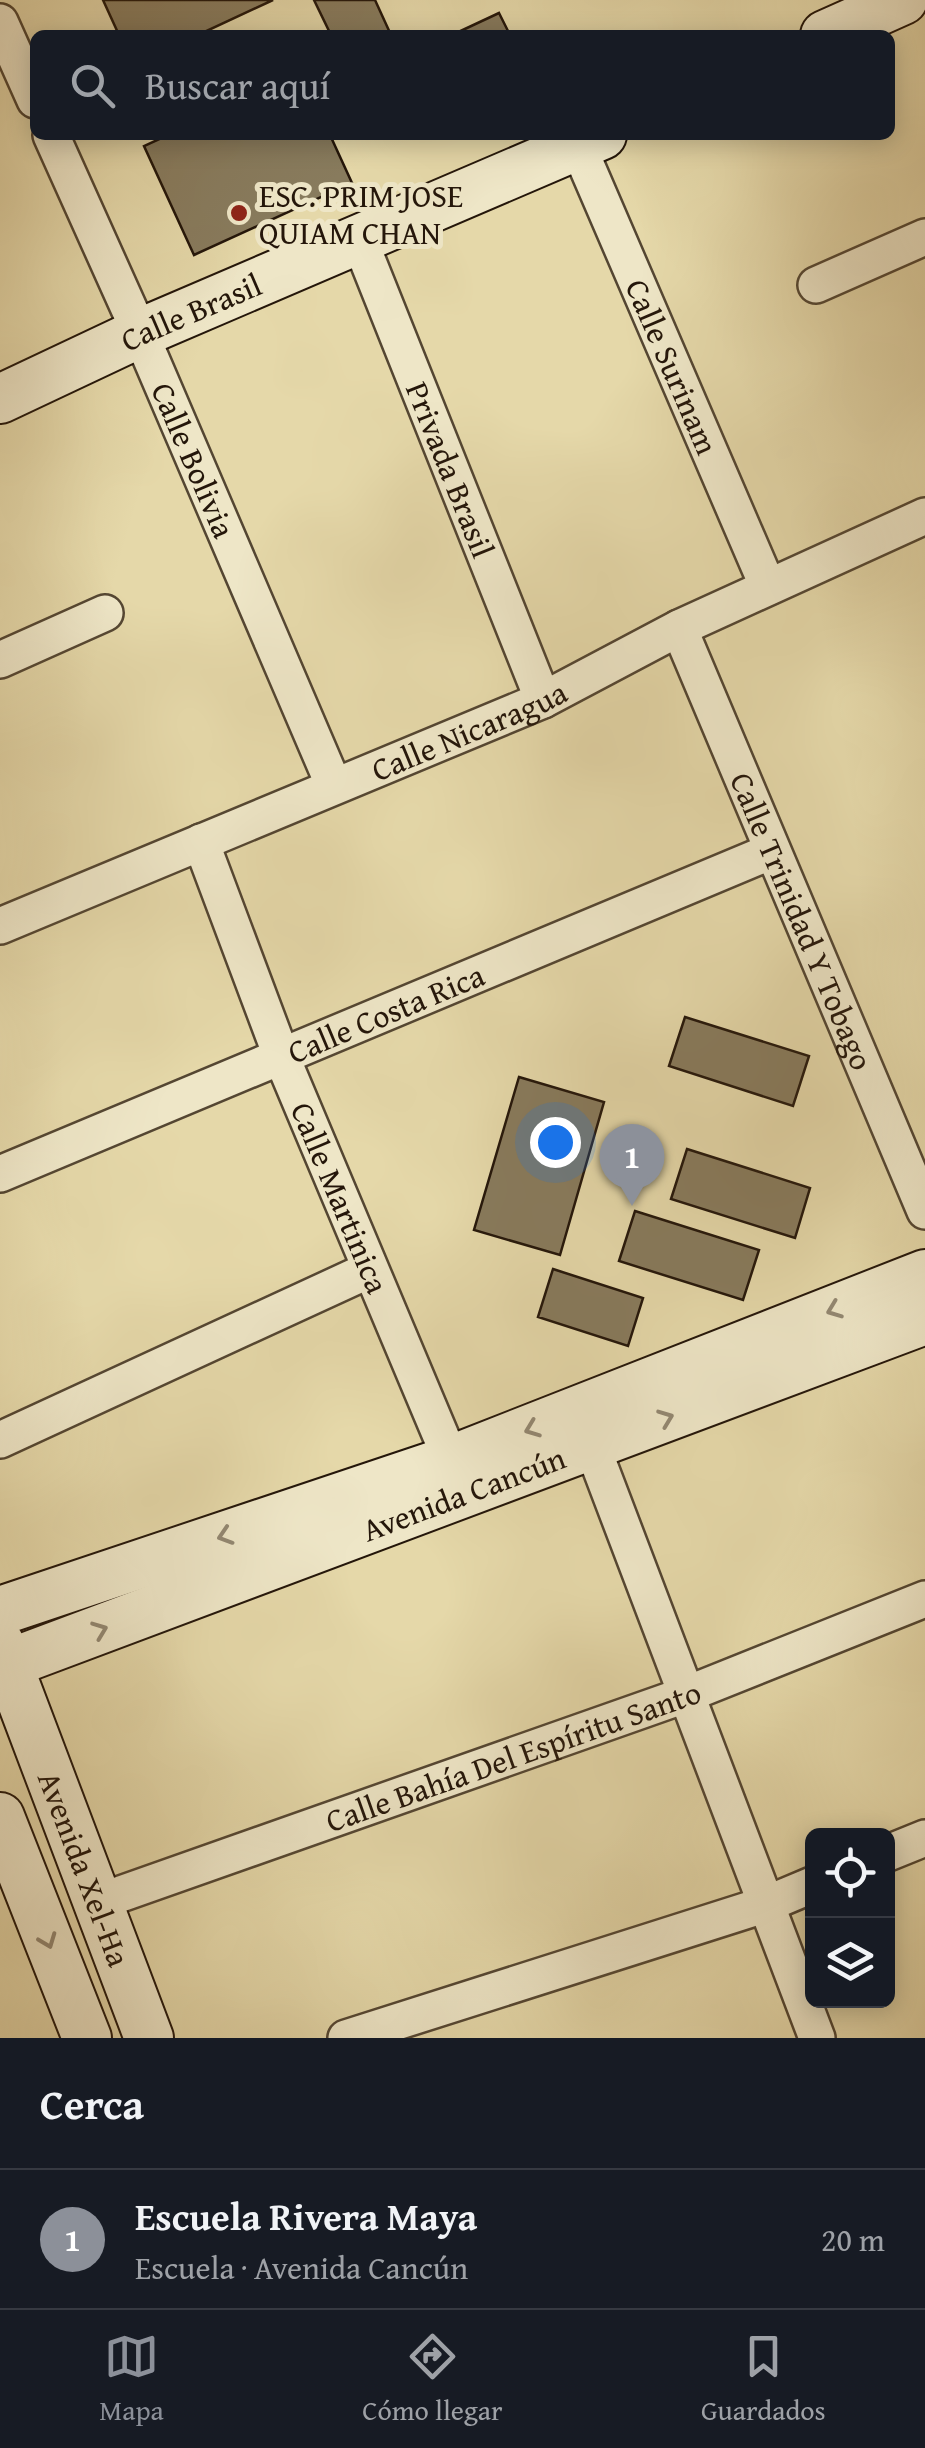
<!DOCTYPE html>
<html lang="es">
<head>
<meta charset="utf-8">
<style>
	body { margin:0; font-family:"Gentium Book Plus",serif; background:#242831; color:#f1f3f6 }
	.controls { position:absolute; right:30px; bottom:30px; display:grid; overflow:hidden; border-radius:15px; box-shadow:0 5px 25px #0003 }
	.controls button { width:90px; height:90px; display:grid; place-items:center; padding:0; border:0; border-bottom:2px solid #363941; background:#171b24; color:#f1f3f6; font:50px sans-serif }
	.you { position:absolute; left:555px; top:1142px; width:35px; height:35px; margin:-25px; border:8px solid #fff; border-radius:50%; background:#1a73e8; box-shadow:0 0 0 15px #1a73e833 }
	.badge { display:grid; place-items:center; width:65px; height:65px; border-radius:50%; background:#8c9099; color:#fff; font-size:32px; font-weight:700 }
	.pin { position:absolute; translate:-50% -82px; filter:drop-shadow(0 2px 5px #0008) }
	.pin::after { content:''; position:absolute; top:52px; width:35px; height:30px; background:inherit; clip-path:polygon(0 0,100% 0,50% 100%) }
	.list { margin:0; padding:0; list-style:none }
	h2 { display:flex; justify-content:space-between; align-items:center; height:130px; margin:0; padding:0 40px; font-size:42px }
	h2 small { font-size:32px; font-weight:400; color:#9ea1a6 }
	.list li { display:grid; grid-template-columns:65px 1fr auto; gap:30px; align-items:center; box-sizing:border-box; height:140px; padding:0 40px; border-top:2px solid #363941 }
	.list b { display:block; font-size:38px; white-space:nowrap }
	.list p { margin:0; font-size:32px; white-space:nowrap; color:#9ea1a6 }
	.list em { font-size:32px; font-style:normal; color:#9ea1a6 }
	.icon { flex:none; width:55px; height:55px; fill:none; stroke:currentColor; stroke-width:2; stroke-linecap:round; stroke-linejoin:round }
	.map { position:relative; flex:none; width:925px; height:2038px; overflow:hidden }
	.search { position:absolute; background:#171b24; box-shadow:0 5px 25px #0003; left:30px; right:30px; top:30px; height:110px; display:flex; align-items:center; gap:25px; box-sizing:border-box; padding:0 35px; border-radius:15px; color:#9ea1a6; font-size:38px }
	.sheet { height:270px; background:#171b24 }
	nav { display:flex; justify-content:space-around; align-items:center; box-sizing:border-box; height:140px; border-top:2px solid #363941; background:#171b24; font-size:28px; color:#9ea1a6 }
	nav a { display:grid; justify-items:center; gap:5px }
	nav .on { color:#8c9099 }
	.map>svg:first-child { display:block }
	.building { fill:#887b5d; stroke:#24160a; stroke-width:2.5 }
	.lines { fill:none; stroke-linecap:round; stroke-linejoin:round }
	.street-casing { stroke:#544632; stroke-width:40 }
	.secondary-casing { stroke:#24160a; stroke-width:52 }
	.street { stroke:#eee6c7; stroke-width:35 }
	.secondary { stroke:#eee6c7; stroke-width:48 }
	.oneway { stroke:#938872 }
	.poi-dot { fill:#8f2418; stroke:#eee6c7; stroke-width:4 }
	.labels { text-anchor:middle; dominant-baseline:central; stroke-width:10; stroke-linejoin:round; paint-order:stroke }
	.poi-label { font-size:32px; fill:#24160a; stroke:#eee6c7; text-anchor:start }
	.street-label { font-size:32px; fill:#24160a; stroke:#eee6c7 }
</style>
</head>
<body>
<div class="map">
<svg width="925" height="2038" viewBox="0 0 925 2038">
	<rect width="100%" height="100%" fill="#e5d8a9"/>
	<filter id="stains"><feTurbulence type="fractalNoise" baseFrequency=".002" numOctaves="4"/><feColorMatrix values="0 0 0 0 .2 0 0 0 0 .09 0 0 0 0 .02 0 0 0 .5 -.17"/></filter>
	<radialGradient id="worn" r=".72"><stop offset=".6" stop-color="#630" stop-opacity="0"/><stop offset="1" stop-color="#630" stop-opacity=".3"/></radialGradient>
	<path class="building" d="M 103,0 L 273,0 L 198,35 L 119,35 Z
		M 314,0 L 375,0 L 391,35 L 331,35 Z
		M 499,13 L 510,35 L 452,35 Z
		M 168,135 L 330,135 L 352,183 L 194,255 L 144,146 Z
		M 685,1017 L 809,1056 L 793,1106 L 669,1066 Z
		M 519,1077 L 604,1102 L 560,1255 L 474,1230 Z
		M 687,1149 L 810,1188 L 795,1238 L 671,1199 Z
		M 635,1211 L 759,1250 L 743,1300 L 619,1261 Z
		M 553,1269 L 643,1298 L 628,1346 L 538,1317 Z"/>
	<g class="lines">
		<g class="street-casing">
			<g id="street">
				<path d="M 0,22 L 35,100"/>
				<path id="s1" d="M 51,135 L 140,333 L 334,786"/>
				<path id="s2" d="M 578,146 L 768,587"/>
				<path id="s3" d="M 359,239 L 543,700"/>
				<path d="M 816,285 L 925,237"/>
				<path id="s4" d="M 679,628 L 925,1211"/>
				<path d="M 0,660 L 105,613"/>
				<path id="s5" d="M 201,842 L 282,1058 L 459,1479"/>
				<path id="s6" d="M 0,926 L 543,700 L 679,628 L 925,516"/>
				<path id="s7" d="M 0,1174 L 772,851"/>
				<path d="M 0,1440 L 369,1270"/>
				<path d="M 592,1446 L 817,2038"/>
				<path d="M 888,1853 L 925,1838"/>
				<path id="s8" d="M 98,1902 L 685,1695 L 925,1599"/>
				<path d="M 346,2038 L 767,1904 L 812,1885"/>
			</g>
		</g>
		<g class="secondary-casing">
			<g id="secondary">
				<path d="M 825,35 L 903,0"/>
				<path id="s9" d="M 0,399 L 140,333 L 602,135"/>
				<path d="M 0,1611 L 451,1460 L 925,1274"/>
				<path id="s10" d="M 0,1644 L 149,2038"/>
				<path id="s11" d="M 0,1667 L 925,1320"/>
				<path d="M 0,1817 L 87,2038"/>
			</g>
		</g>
		<use href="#street" class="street"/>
		<use href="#secondary" class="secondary"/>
	</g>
	<defs><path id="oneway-chevron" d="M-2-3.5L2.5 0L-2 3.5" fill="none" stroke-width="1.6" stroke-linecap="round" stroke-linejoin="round" transform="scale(2.5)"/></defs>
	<g class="oneway">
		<use href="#oneway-chevron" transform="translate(834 1310) rotate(159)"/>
		<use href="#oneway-chevron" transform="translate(666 1418) rotate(-21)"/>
		<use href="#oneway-chevron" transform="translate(532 1429) rotate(159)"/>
		<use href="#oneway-chevron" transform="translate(225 1536) rotate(162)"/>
		<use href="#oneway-chevron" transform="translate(100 1630) rotate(-21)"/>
		<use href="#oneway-chevron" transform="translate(48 1941) rotate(69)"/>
	</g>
	<circle class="poi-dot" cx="239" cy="213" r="10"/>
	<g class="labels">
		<g class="poi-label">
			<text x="259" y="195">ESC. PRIM JOSE<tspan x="259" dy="37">QUIAM CHAN</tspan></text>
		</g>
		<g class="street-label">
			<text stroke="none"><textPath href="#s9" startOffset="210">Calle Brasil</textPath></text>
			<text stroke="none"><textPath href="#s2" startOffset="240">Calle Surinam</textPath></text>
			<text stroke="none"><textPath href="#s1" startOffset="355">Calle Bolivia</textPath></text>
			<text stroke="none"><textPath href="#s3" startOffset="248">Privada Brasil</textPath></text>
			<text stroke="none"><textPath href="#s6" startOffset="508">Calle Nicaragua</textPath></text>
			<text stroke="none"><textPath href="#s4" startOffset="318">Calle Trinidad Y Tobago</textPath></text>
			<text stroke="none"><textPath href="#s7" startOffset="418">Calle Costa Rica</textPath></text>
			<text stroke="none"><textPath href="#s5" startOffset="382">Calle Martinica</textPath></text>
			<text stroke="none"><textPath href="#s11" startOffset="495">Avenida Cancún</textPath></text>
			<text stroke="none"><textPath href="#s8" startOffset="440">Calle Bahía Del Espíritu Santo</textPath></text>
			<text stroke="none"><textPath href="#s10" startOffset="240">Avenida Xel-Ha</textPath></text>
		</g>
	</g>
	<rect width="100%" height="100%" filter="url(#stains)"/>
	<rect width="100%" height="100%" fill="url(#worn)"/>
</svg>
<div class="controls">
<button><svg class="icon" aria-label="locate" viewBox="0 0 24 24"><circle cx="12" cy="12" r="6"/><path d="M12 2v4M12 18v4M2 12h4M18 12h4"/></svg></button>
<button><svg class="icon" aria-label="layers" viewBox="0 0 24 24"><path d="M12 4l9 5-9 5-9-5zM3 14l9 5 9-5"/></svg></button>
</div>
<div class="you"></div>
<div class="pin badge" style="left:632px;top:1206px">1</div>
<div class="search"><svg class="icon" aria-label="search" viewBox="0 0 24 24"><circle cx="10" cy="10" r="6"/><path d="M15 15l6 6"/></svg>Buscar aquí</div>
</div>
<section class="sheet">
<h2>Cerca<small></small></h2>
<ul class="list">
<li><span class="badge">1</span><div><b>Escuela Rivera Maya</b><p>Escuela · Avenida Cancún</p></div><em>20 m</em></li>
</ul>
</section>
<nav>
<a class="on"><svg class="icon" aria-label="map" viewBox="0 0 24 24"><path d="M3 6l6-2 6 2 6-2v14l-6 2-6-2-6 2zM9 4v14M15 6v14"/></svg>Mapa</a>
<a><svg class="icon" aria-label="directions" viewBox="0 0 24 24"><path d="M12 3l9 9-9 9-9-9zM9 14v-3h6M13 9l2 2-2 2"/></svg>Cómo llegar</a>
<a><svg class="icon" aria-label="saved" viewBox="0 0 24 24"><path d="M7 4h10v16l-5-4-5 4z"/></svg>Guardados</a>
</nav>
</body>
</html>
